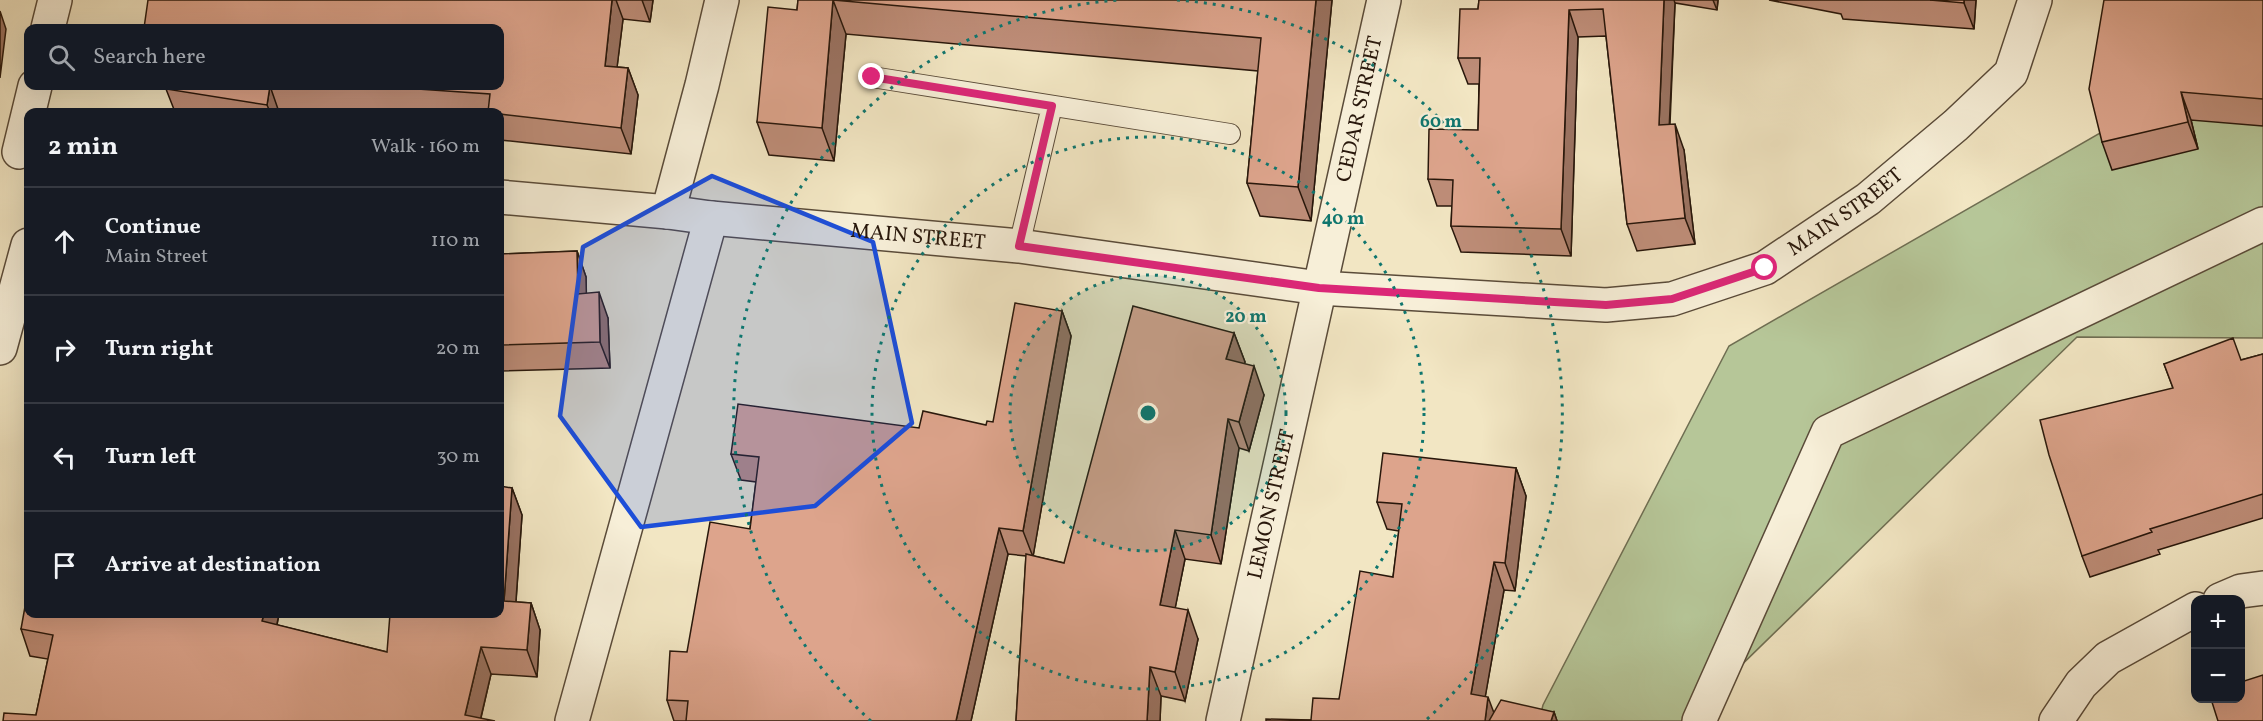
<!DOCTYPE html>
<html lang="en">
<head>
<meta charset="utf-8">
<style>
	body { margin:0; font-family:Vollkorn,serif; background:#242831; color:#f1f3f6 }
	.controls { position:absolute; right:18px; bottom:18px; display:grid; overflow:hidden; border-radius:12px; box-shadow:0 6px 24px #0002 }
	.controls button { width:54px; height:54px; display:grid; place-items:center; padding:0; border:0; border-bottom:2px solid #363941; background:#171b24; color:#f1f3f6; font:30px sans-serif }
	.stop { position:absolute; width:18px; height:18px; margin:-14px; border:4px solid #db2777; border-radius:50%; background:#fff }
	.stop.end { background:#db2777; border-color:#fff; box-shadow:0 2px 6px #0008 }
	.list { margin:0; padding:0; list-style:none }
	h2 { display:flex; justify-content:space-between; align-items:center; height:78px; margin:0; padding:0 24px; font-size:26px }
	h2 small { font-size:20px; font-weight:400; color:#9ea1a6 }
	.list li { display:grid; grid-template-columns:39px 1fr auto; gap:18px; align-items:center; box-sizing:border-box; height:108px; padding:0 24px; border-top:2px solid #363941 }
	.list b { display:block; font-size:22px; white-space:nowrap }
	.list p { margin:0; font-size:20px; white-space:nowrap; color:#9ea1a6 }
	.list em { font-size:20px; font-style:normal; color:#9ea1a6 }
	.icon { flex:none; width:33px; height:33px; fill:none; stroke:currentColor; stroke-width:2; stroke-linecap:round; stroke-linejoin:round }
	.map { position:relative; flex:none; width:2263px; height:721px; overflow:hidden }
	.search { position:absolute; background:#171b24; box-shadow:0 6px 24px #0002; left:24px; top:24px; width:480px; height:66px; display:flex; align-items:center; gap:15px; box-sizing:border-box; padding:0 21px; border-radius:12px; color:#9ea1a6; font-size:22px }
	.panel { position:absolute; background:#171b24; box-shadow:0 6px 24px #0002; left:24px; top:108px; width:480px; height:510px; border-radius:12px }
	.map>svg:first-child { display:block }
	.green { fill:#b6c698; stroke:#6f6e52; stroke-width:1.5 }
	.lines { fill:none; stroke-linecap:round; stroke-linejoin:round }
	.lane-casing { stroke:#5a4b39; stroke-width:22 }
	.street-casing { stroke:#5a4b39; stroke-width:36 }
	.lane { stroke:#f7efd8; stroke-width:20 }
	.street { stroke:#f7efd8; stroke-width:33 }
	.wall { fill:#be8d78; stroke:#28170b; stroke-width:1.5 }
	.shaded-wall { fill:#9b7362; stroke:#28170b; stroke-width:1.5 }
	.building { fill:#dda48c; stroke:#28170b; stroke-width:1.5 }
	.route { stroke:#db2777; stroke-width:8 }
	.marked { fill:#1d4ed8; fill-opacity:0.2; stroke:#1d4ed8; stroke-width:4.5; stroke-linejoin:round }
	.ring { fill:none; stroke:#0f766e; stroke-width:3; stroke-dasharray:3 6 }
	.labels { text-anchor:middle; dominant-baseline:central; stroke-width:4.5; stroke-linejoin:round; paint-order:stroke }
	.street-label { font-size:21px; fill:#28170b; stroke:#f7efd8 }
	.centre { fill:#0f766e; stroke:#f7efd8; stroke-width:3 }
	.ring-label { font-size:18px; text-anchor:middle; font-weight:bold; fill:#0f766e; stroke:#f7efd8; stroke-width:4.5; stroke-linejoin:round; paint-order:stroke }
</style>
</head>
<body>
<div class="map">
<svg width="2263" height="721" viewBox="0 0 2263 721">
	<rect width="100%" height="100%" fill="#f2e6c3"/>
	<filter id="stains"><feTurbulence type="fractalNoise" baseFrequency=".00333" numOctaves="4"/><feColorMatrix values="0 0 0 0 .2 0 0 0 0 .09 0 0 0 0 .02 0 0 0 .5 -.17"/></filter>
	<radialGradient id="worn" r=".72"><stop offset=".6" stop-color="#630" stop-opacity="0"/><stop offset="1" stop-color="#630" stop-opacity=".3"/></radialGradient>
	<path class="green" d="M 2263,96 L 2263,338 L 2077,337 L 1717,689 L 1710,721 L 1539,721 L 1543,705 L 1729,346 L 2161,98 Z"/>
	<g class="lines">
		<g class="lane-casing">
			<path id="lane" d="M 872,77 L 1230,134
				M 1019,246 L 1052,106"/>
		</g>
		<g class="street-casing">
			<g id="street">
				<path d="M 48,28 L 55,0"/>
				<path d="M 19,152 L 35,86"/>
				<path id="s1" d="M 500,197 L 668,212 L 711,218 L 1019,246 L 1319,288 L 1606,305 L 1672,299 L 1765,268 L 1868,199 L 1956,125 L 2011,73 L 2035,0"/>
				<path d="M 668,212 L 702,85 L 722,0"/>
				<path d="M 0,348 L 28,245"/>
				<path d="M 2220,600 L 2241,591 L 2263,588"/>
				<path d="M 572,721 L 711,218"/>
				<path id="s2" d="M 1223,721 L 1384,0"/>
				<path d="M 1699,721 L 1828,432 L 2263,224"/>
				<path d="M 2056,721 L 2081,684 L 2108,658 L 2196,609"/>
			</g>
		</g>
		<use href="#lane" class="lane"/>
		<use href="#street" class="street"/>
	</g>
	<path class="wall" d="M 148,0 L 653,0 L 650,22 L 623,19 L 617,67 L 628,68 L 638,95 L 631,154 L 500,140 L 500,112 L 175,112 L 166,89 L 167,86 L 500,86 Z
		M 798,0 L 1332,0 L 1311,221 L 1260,216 L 1247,183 L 1258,71 L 846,34 L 834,161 L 769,155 L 757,122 L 797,10 Z
		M 1479,0 L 1718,0 L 1717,10 L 1675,3 L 1670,124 L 1684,150 L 1695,244 L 1637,251 L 1627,224 L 1606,36 L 1578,37 L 1571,256 L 1461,252 L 1451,226 L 1452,206 L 1437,206 L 1428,179 L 1478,130 L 1479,84 L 1468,84 L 1458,58 L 1478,9 Z
		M 1769,0 L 1976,0 L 1974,29 L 1843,19 L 1841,14 Z
		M 2263,0 L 2263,126 L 2191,120 L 2198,149 L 2112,170 L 2102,142 Z
		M 577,251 L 586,277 L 586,293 L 608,318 L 610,368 L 500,371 L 500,254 Z
		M 1062,311 L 1071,336 L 1033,556 L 1064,563 L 1234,333 L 1245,362 L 1244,364 L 1264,395 L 1249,451 L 1239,448 L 1221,564 L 1185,559 L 1175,608 L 1198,639 L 1185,701 L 1161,696 L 1160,721 L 1016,721 L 1026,556 L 1008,554 L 971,721 L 674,721 L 667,700 L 687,652 L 750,529 L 756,482 L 741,480 L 731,454 L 919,428 L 986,425 L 993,422 Z
		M 2263,354 L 2263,518 L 2158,550 L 2160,554 L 2090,577 L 2082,556 L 2173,388 L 2164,364 L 2241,360 Z
		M 1516,468 L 1526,496 L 1515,591 L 1504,590 L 1485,697 L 1494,713 L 1554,712 L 1557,721 L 1266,721 L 1311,720 L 1339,699 L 1393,577 L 1399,531 L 1387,529 L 1377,502 Z
		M 512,488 L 522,515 L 516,602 L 531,603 L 540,630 L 537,677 L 491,674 L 481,718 L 36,715 L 48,659 L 30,656 L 21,629 L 279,614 L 277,625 L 387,652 Z"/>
	<path class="shaded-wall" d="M 612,0 L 616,0 L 623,19 L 614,92 L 605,66 Z
		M 642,0 L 653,0 L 650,22 Z
		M 833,0 L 846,34 L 834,161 L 822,128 Z
		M 1316,0 L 1332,0 L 1311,221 L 1298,187 Z
		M 1664,0 L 1674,0 L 1675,3 L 1668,152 L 1659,125 Z
		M 1713,0 L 1718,0 L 1717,10 Z
		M 1964,0 L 1976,0 L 1974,29 L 1964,3 Z
		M 1569,10 L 1578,37 L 1571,256 L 1561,229 Z
		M 0,11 L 6,29 L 0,78 Z
		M 628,68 L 638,95 L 631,154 L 621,128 Z
		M 270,86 L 279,112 L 270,112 L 267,105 Z
		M 2181,92 L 2191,120 L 2198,149 L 2188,122 Z
		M 1675,124 L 1684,150 L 1695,244 L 1685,218 Z
		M 577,251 L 586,277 L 587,320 L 578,294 Z
		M 599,292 L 608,318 L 610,368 L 600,342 Z
		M 1062,311 L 1071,336 L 1033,557 L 1023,531 Z
		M 1234,333 L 1245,362 L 1237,388 L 1226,359 Z
		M 1254,366 L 1264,395 L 1249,451 L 1239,422 Z
		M 1228,419 L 1239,448 L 1221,564 L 1211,535 Z
		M 1516,468 L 1526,496 L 1515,591 L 1505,563 Z
		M 512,488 L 522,515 L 514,628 L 504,601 Z
		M 999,528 L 1008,554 L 971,721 L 956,721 Z
		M 1175,530 L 1185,559 L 1170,634 L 1160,605 Z
		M 1494,562 L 1504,590 L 1481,721 L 1471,694 Z
		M 531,603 L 540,630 L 537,677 L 527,650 Z
		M 1188,610 L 1198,639 L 1185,701 L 1175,672 Z
		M 264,614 L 279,614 L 272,648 L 262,621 Z
		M 481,647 L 491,674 L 480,721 L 465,715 Z
		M 1150,667 L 1161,696 L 1160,721 L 1147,721 Z
		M 1488,697 L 1497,721 L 1485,721 Z
		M 1554,712 L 1557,721 L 1551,721 Z"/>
	<path class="building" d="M 148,0 L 612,0 L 605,66 L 628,68 L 621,128 L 500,114 L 500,112 L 488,112 L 490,94 L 403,88 L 273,86 L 500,86 L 500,28 L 144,28 Z
		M 798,0 L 1316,0 L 1298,187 L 1247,183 L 1261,38 L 833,0 L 822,128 L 757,122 L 768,7 L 797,10 Z
		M 1479,0 L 1664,0 L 1659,125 L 1675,124 L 1685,218 L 1627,224 L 1603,9 L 1569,10 L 1561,229 L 1451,226 L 1453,180 L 1428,179 L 1429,129 L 1478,130 L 1480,58 L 1458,58 L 1460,9 L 1478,9 Z
		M 1930,0 L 1964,0 L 1964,3 Z
		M 2104,0 L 2263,0 L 2263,99 L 2181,92 L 2188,122 L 2102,142 L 2089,89 Z
		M 167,86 L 270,86 L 267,105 L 166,89 Z
		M 577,251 L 578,294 L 599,292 L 600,342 L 500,345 L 500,254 Z
		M 1015,303 L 1062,311 L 1023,531 L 999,528 L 956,721 L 686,721 L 688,701 L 667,700 L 670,651 L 687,652 L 710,522 L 750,529 L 759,457 L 731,454 L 738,404 L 919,428 L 923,411 L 986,425 L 987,421 L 993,422 Z
		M 1133,306 L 1234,333 L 1226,359 L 1254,366 L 1239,422 L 1228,419 L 1211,535 L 1175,530 L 1160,605 L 1188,610 L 1175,672 L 1150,667 L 1147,721 L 1016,721 L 1026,554 L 1064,563 Z
		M 2233,338 L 2241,360 L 2263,354 L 2263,494 L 2150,529 L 2152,532 L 2082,556 L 2049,455 L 2040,420 L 2173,388 L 2164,364 Z
		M 1383,453 L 1516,468 L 1505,563 L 1494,562 L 1471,694 L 1488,697 L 1485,721 L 1266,721 L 1266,719 L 1311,720 L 1313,698 L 1339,699 L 1360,571 L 1393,577 L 1402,504 L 1377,502 Z
		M 500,486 L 512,488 L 504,601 L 531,603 L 527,650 L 481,647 L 465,715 L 495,721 L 3,721 L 4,713 L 36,715 L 53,635 L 21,629 L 28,590 L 28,614 L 264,614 L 262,621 L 387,652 L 390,614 L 500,614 Z
		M 2263,675 L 2263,721 L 2218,721 L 2211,699 L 2241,699 L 2241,682 Z
		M 1501,700 L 1554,712 L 1551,721 L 1489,721 Z"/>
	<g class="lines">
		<path class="route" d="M 872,77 L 1052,106 L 1019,246 L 1319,288 L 1606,305 L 1672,299 L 1765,268"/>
	</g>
	<path class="marked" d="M 712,176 L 873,242 L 912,423 L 815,506 L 641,527 L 560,416 L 583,247 Z"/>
	<circle cx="1148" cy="413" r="138" fill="#0f766e" fill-opacity=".12"/>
	<g class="ring">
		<circle cx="1148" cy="413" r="138"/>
		<circle cx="1148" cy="413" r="276"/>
		<path d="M871 721A414 414 0 0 1 1119 0M1177 0A414 414 0 0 1 1425 721"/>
	</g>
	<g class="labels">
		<g class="street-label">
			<text stroke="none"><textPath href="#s2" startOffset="627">CEDAR STREET</textPath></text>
			<text stroke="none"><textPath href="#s1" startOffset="1374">MAIN STREET</textPath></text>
			<text stroke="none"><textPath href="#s1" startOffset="420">MAIN STREET</textPath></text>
			<text stroke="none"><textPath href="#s2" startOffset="222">LEMON STREET</textPath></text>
		</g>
	</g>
	<circle cx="1148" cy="413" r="9" class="centre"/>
	<g class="ring-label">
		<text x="1441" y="127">60 m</text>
		<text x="1343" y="224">40 m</text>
		<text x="1246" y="322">20 m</text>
	</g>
	<rect width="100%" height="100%" filter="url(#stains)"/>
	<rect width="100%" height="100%" fill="url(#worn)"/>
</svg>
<div class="controls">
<button>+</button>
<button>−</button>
</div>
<div class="stop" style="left:1765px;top:268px"></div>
<div class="stop end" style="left:872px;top:77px"></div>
<div class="search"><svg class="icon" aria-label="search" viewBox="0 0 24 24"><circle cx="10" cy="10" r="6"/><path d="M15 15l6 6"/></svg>Search here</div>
<section class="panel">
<h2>2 min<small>Walk · 160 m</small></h2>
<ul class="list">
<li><svg class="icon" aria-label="ahead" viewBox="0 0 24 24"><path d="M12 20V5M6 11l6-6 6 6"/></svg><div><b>Continue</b><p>Main Street</p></div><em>110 m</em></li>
<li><svg class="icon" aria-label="right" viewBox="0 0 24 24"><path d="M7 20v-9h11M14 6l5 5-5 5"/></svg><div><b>Turn right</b></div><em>20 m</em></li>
<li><svg class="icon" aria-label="left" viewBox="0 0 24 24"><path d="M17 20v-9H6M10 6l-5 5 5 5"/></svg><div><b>Turn left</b></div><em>30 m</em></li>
<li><svg class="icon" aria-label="arrive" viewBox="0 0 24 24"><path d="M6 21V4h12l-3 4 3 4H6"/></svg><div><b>Arrive at destination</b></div></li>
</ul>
</section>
</div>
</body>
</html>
